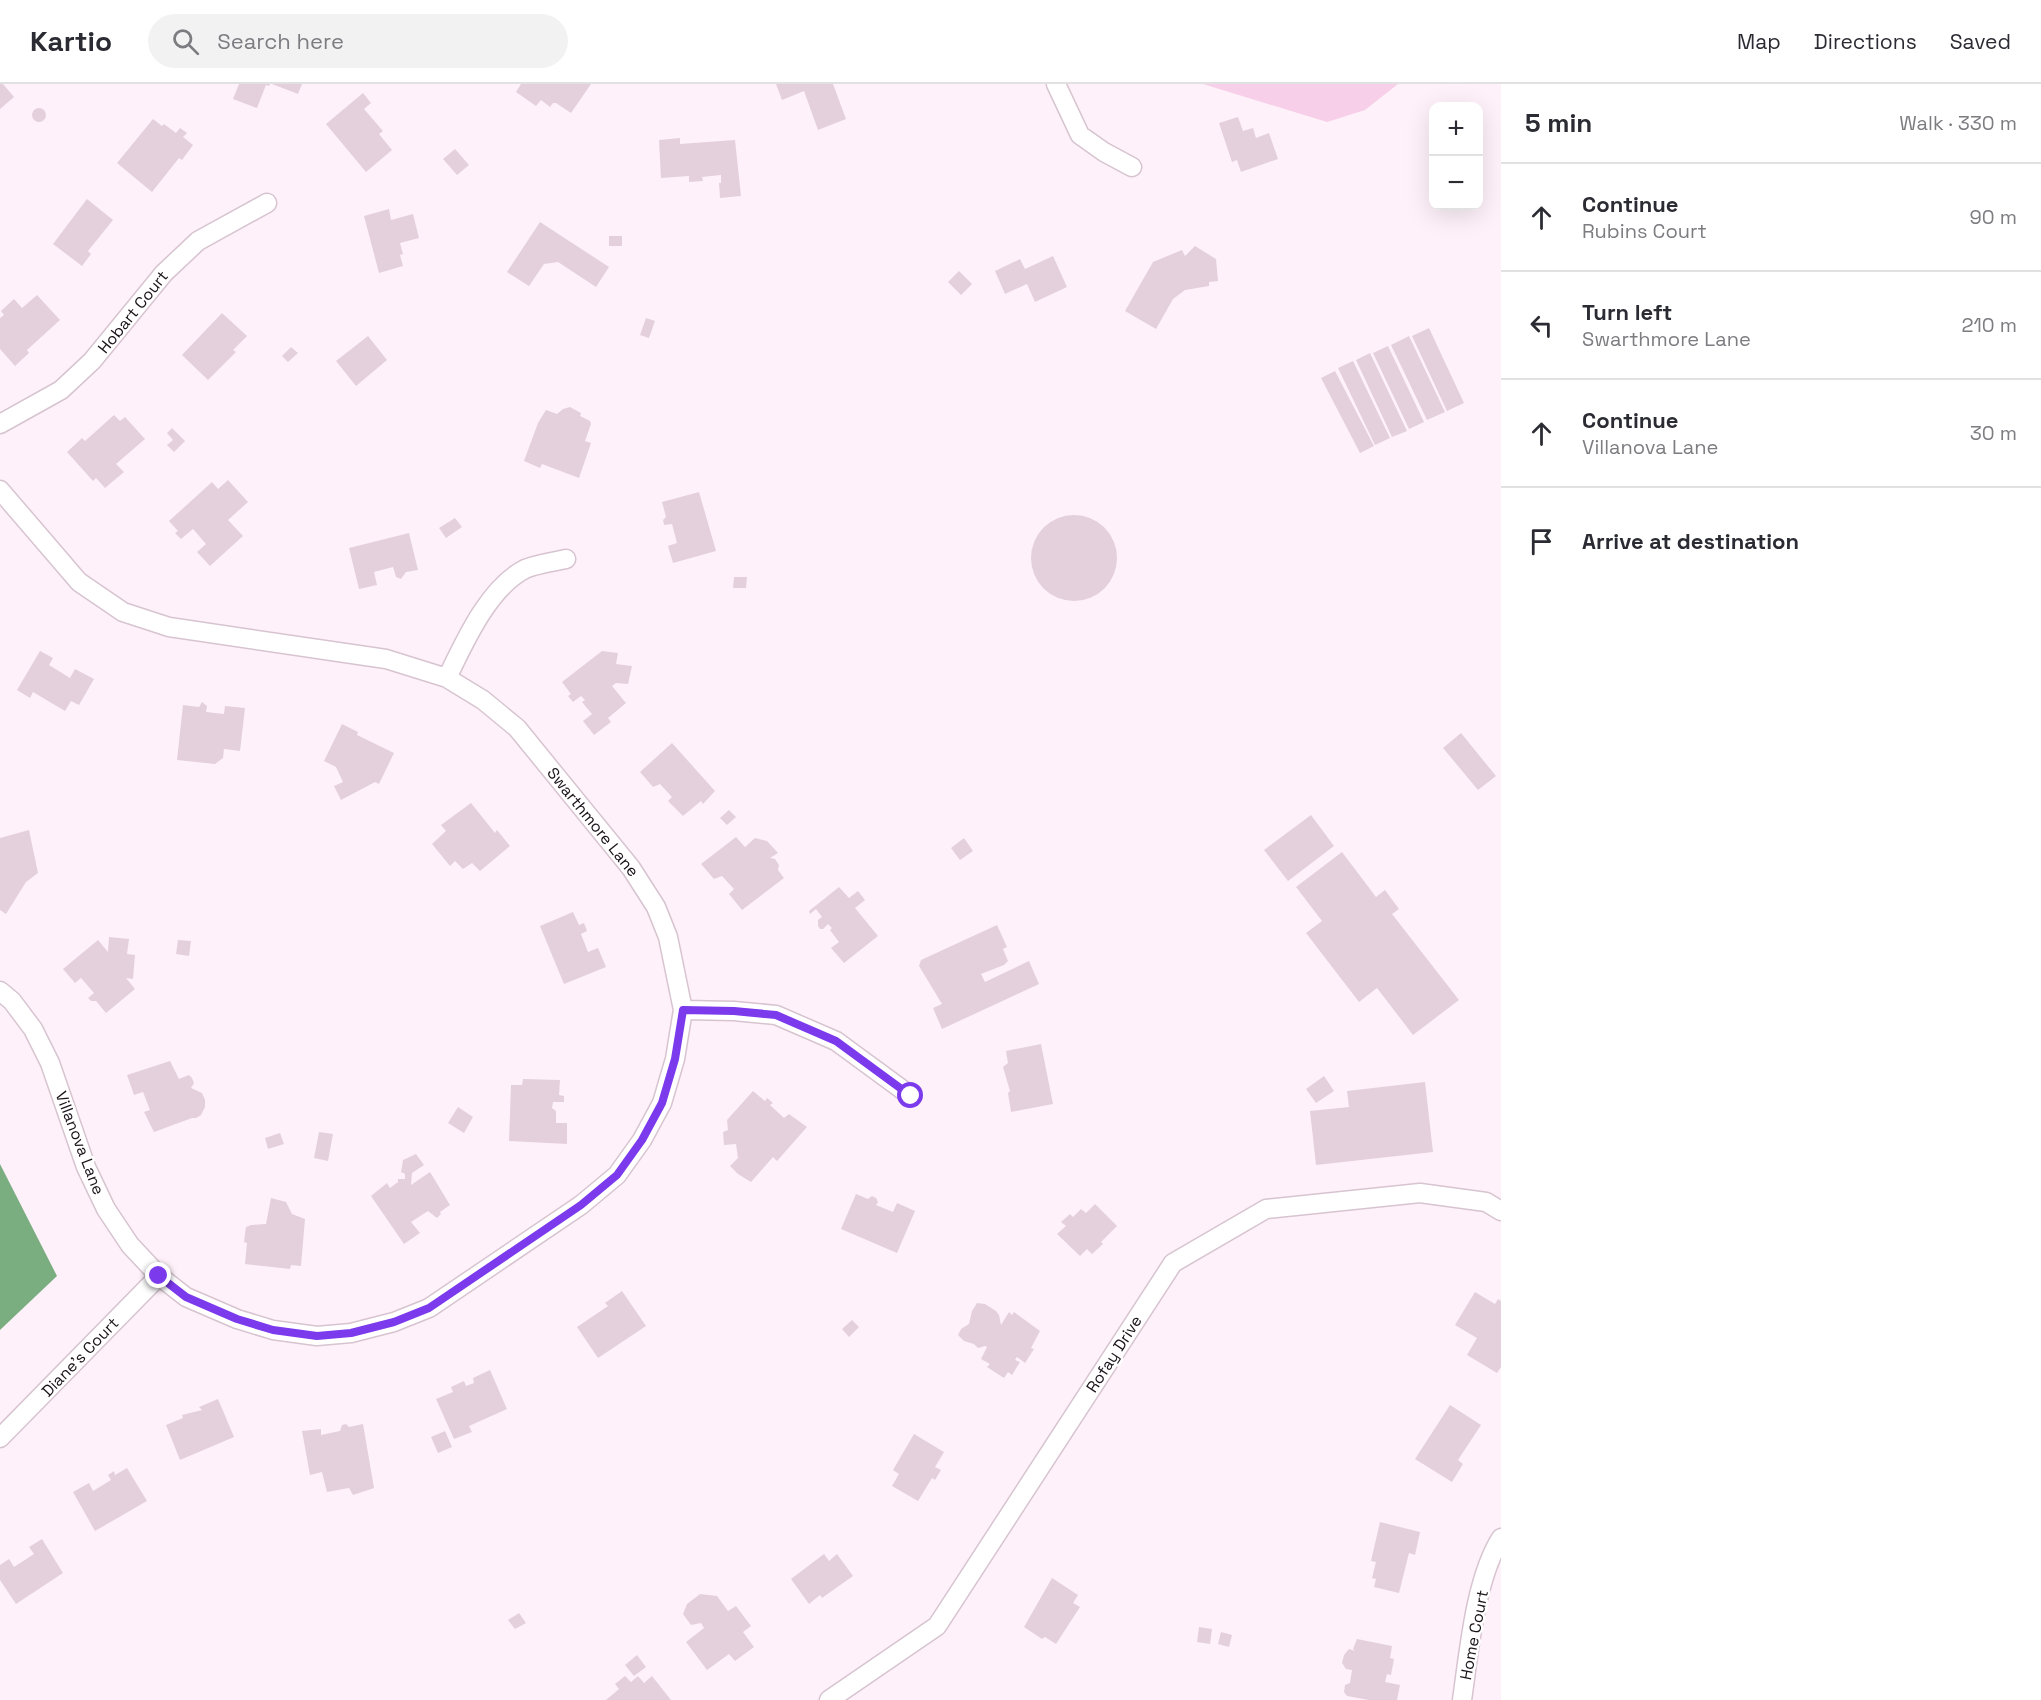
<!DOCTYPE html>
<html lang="en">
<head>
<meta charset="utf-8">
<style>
	body { margin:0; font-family:"Space Grotesk",sans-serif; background:#f2f2f3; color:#2b2b33 }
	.controls { position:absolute; right:18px; top:18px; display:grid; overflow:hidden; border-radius:12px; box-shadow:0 6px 24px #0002 }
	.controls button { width:54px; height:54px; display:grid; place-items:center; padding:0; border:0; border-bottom:2px solid #e1e1e2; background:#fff; color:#2b2b33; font:30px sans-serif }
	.stop { position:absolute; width:18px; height:18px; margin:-14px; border:4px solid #7c3aed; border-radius:50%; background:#fff }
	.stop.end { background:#7c3aed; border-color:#fff; box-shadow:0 2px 6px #0008 }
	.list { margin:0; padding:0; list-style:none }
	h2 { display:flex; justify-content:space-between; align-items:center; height:78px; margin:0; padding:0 24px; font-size:26px }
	h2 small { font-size:20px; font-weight:400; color:#7c7c81 }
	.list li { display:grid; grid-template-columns:39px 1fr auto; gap:18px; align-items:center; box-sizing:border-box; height:108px; padding:0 24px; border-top:2px solid #e1e1e2 }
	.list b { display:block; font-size:22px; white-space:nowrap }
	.list p { margin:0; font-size:20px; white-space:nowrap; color:#7c7c81 }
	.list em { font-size:20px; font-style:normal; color:#7c7c81 }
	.icon { flex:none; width:33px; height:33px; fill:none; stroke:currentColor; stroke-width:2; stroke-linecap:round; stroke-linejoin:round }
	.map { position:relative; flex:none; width:1501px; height:1616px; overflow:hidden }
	header { display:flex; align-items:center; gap:36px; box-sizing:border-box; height:84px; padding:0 30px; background:#fff; border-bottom:2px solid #e1e1e2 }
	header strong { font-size:28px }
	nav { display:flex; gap:33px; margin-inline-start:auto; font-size:21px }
	.search { width:420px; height:54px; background:#f2f2f3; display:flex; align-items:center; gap:15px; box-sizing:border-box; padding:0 21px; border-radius:33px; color:#7c7c81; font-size:22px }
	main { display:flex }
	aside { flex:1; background:#fff }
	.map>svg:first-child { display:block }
	.green { fill:#f7cfe8 }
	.water { fill:#7aad80 }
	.building { fill:#e4d0dd }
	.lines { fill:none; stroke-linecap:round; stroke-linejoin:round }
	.minor-casing { stroke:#d7c4d0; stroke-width:21 }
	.minor { stroke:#fff; stroke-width:18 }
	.route { stroke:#7c3aed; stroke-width:8 }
	.labels { text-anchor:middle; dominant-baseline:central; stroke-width:5; stroke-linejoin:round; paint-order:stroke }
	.street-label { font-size:16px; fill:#191217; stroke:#fff }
</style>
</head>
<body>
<header>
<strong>Kartio</strong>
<div class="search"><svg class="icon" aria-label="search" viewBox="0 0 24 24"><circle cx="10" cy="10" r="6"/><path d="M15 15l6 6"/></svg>Search here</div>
<nav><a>Map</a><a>Directions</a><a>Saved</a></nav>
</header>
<main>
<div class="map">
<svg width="1501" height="1616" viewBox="0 0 1501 1616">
	<rect width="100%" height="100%" fill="#fef1f9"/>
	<path class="green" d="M 1203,0 L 1398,0 L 1365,26 L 1327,38 Z"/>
	<path class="water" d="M 0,1080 L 57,1192 L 0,1246 Z"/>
	<path class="building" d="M 0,0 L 3,0 L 14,13 L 0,25 Z
		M 239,0 L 270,0 L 269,2 L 266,1 L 257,24 L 233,15 Z
		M 272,0 L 302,0 L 298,10 Z
		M 521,0 L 591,0 L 571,29 L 556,19 L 553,19 L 550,23 L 541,16 L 536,22 L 516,8 Z
		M 776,0 L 833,0 L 846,35 L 818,46 L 804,7 L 782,16 Z
		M 363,9 L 371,19 L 364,25 L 383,47 L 379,50 L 392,66 L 366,88 L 326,40 Z
		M32 31a7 7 0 1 1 14 0a7 7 0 1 1-14 0Z
		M 1238,33 L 1243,47 L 1253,44 L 1256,54 L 1269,49 L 1278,75 L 1241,88 L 1237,76 L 1232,78 L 1219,39 Z
		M 153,35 L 162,42 L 164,40 L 176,49 L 180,44 L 187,49 L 183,53 L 193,61 L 182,76 L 179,74 L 152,108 L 117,79 Z
		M 680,54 L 680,60 L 735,56 L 741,112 L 720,114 L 719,99 L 721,99 L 721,91 L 702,93 L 703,97 L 689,98 L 689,92 L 661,94 L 659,56 Z
		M 455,65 L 469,81 L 457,91 L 443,75 Z
		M 87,115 L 113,136 L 88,167 L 91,170 L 82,182 L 53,160 Z
		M 389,125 L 391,136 L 413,130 L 419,154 L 400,159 L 403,170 L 400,171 L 403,182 L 379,189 L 364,132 Z
		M 540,138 L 609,183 L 596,203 L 558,178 L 544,180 L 529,202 L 507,188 Z
		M 609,152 L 622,152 L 622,162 L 609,162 Z
		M 1195,162 L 1216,175 L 1218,197 L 1209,198 L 1209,202 L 1185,206 L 1173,215 L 1156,245 L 1125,227 L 1153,178 L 1182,166 L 1185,172 Z
		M 1053,172 L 1067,203 L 1035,218 L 1027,200 L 1005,210 L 995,187 L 1020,175 L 1025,185 Z
		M 959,187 L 972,200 L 961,211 L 948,198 Z
		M 37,211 L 60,236 L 27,266 L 29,269 L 15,282 L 0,265 L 0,234 L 4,231 L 1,227 L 14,215 L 22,224 Z
		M 222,229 L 247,252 L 233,266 L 236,268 L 208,296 L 182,271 Z
		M 646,234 L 655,237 L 649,254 L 640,251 Z
		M 1429,244 L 1464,319 L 1447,327 L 1412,252 Z
		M 368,252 L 387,276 L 356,302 L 336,277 Z
		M 1409,252 L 1445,328 L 1427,336 L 1391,261 Z
		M 1388,262 L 1424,338 L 1409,345 L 1373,269 Z
		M 291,263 L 298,269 L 288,278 L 282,272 Z
		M 1370,269 L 1407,347 L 1392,353 L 1356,276 Z
		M 1353,277 L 1390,354 L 1375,361 L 1338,284 Z
		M 1335,287 L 1374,362 L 1360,369 L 1321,294 Z
		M 570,323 L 581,329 L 580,332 L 590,337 L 591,340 L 585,357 L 591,359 L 579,394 L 542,380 L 540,384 L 524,377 L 538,339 L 546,326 L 557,330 L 563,325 Z
		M 114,331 L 120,337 L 125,333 L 145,355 L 116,380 L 124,388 L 105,404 L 96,394 L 93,397 L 67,368 L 82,354 L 85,357 Z
		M 172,344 L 185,357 L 174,368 L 167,361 L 173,356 L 167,349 Z
		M 228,396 L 248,418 L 228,436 L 243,452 L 210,482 L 197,468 L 206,460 L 193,445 L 181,455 L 175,449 L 178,447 L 169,437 L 212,398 L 218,405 Z
		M 699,408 L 716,467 L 673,479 L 668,462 L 677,459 L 672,440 L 664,441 L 663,436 L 666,433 L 662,418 Z
		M1031 474a43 43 0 1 1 86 0a43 43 0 1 1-86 0Z
		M 455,434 L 462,443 L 446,454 L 439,444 Z
		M 409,449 L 418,486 L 406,488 L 401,495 L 396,493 L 393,483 L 374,488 L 377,501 L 359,505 L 349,464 Z
		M 734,493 L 747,493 L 746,504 L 733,504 Z
		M 40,567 L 53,574 L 49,581 L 70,594 L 75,585 L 94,595 L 79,621 L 71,617 L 65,627 L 33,608 L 30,614 L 17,606 Z
		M 602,567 L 618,569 L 616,580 L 632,582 L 628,600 L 616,599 L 612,602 L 626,619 L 608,634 L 611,638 L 594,651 L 583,637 L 592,630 L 582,618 L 585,616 L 581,612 L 573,618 L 568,612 L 571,610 L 562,598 Z
		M 202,618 L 207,622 L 206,628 L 224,630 L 225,622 L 245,624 L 240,667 L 224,665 L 223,674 L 215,680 L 177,676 L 183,621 L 199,623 Z
		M 342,640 L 358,648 L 357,651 L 394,669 L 379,700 L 375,698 L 341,716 L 334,702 L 343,698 L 336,683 L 324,677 Z
		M 1461,649 L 1496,692 L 1478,706 L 1443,664 Z
		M 672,659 L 715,707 L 703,720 L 701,717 L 683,732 L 668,717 L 672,713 L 660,700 L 653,703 L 640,688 Z
		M 471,719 L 495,749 L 497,746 L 510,762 L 480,787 L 472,779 L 463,785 L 455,777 L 450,782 L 432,760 L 446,747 L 441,741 Z
		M 729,726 L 736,733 L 727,741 L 720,734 Z
		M 1311,731 L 1334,762 L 1288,797 L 1264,766 Z
		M 29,746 L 38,789 L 26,798 L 6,830 L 0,826 L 0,754 Z
		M 736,753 L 745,763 L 755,754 L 767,757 L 778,769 L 770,774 L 775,775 L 779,781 L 778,786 L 784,794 L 742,826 L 729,810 L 734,805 L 722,792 L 714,795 L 701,780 Z
		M 964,754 L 973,767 L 960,776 L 951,764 Z
		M 1342,768 L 1376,813 L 1385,806 L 1399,825 L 1392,830 L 1459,916 L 1413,951 L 1377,904 L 1359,918 L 1306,849 L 1322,837 L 1296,803 Z
		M 839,803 L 849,814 L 858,807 L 865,816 L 855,824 L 878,852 L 844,879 L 831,864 L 839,858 L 830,846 L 832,844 L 828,840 L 823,845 L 820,845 L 818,842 L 818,836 L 822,833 L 816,825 L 810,830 L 809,827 Z
		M 573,828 L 579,841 L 584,839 L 587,847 L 581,850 L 588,868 L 598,864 L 606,883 L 564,900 L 540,842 Z
		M 997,841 L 1007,863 L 1003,865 L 1008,877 L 1004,881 L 981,890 L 985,898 L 1029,877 L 1039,900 L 942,945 L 933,924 L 942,920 L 919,882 L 921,876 Z
		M 109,853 L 129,855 L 127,870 L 135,871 L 133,895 L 126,894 L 135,905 L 106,929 L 96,917 L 91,917 L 88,914 L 94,909 L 81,894 L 75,899 L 63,885 L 98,856 L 108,868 Z
		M 178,856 L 191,857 L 189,872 L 176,870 Z
		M 1041,960 L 1053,1020 L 1011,1028 L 1008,1009 L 1010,1007 L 1003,983 L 1008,979 L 1006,967 Z
		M 170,977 L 179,995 L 189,991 L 192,994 L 194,999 L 191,1004 L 202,1009 L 205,1016 L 205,1023 L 201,1031 L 196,1034 L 192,1034 L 154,1048 L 144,1028 L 150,1026 L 143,1008 L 134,1011 L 127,991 Z
		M 1324,992 L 1334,1007 L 1316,1019 L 1306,1005 Z
		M 523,995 L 560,996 L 559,1011 L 564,1012 L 564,1018 L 553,1018 L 552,1024 L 556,1027 L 556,1039 L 567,1039 L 567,1060 L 509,1057 L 511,1001 L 522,1001 Z
		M 1425,998 L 1433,1068 L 1316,1081 L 1310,1027 L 1349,1023 L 1347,1007 Z
		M 753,1007 L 765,1017 L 767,1014 L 773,1019 L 770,1021 L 784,1034 L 789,1030 L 807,1043 L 777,1077 L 773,1073 L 751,1098 L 738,1090 L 730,1082 L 738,1074 L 736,1060 L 724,1061 L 723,1048 L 728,1046 L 727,1036 Z
		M 458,1023 L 473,1033 L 464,1049 L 448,1039 Z
		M 319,1048 L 333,1050 L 328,1077 L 314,1074 Z
		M 280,1049 L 284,1060 L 268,1065 L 265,1054 Z
		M 416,1070 L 424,1081 L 412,1089 L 411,1101 L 430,1088 L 450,1121 L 440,1128 L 441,1130 L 437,1134 L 428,1127 L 411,1138 L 420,1149 L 404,1160 L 371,1112 L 387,1099 L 390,1104 L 398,1098 L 398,1095 L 405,1095 L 405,1090 L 401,1088 L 403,1076 Z
		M 856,1110 L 868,1115 L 872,1112 L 876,1114 L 878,1118 L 876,1121 L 893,1128 L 897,1119 L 915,1127 L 897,1169 L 841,1145 Z
		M 271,1114 L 286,1118 L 292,1130 L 305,1135 L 301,1182 L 291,1181 L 290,1185 L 245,1180 L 247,1159 L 244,1158 L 246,1143 L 251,1141 L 266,1140 Z
		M 1095,1120 L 1117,1142 L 1101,1158 L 1103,1160 L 1092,1170 L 1087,1165 L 1080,1172 L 1057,1150 L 1066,1142 L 1061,1138 L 1070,1130 L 1073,1133 L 1081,1125 L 1086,1129 Z
		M 622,1207 L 646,1242 L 598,1274 L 577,1243 L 608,1222 L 605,1219 Z
		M 1475,1208 L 1495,1220 L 1498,1215 L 1501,1217 L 1501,1283 L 1497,1289 L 1467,1271 L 1477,1254 L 1455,1241 Z
		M 977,1219 L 985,1220 L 996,1227 L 999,1231 L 1001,1241 L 1009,1228 L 1012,1231 L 1014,1228 L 1040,1247 L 1031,1264 L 1034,1265 L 1025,1279 L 1017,1273 L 1015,1276 L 1020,1278 L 1012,1291 L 1008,1288 L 1004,1294 L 987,1283 L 990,1280 L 981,1275 L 987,1263 L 985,1262 L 978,1264 L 974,1260 L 964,1257 L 958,1251 L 961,1245 L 969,1240 L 972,1227 Z
		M 852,1236 L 859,1243 L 849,1253 L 842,1245 Z
		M 490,1286 L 507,1325 L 469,1342 L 472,1348 L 454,1355 L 436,1315 L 453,1308 L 451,1303 L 464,1297 L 466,1302 L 474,1299 L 473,1294 Z
		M 218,1315 L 234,1353 L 180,1376 L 166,1341 L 183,1334 L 182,1331 L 202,1326 L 199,1323 Z
		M 1450,1321 L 1481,1341 L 1458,1376 L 1463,1380 L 1452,1398 L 1415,1375 Z
		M 346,1340 L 349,1343 L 363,1340 L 374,1404 L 353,1411 L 349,1404 L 327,1408 L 322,1388 L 310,1391 L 302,1347 L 321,1345 L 321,1351 L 340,1347 L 342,1341 Z
		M 445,1347 L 452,1363 L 438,1369 L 431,1353 Z
		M 914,1350 L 944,1368 L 935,1383 L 941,1386 L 935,1396 L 932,1394 L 918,1417 L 892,1402 L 899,1390 L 893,1386 Z
		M 127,1384 L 147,1417 L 95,1447 L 73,1408 L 89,1399 L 93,1407 L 111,1396 L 108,1391 L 114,1387 L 115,1391 Z
		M 1380,1438 L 1420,1448 L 1415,1471 L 1409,1469 L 1399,1509 L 1374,1503 L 1376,1495 L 1372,1494 L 1376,1478 L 1371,1477 Z
		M 42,1455 L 63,1489 L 16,1520 L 0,1496 L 0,1481 L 9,1475 L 14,1483 L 34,1470 L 29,1463 Z
		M 824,1470 L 829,1477 L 837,1470 L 853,1492 L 822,1514 L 820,1511 L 809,1520 L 791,1495 Z
		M 1052,1494 L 1078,1511 L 1073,1519 L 1080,1523 L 1056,1560 L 1045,1553 L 1042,1555 L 1024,1543 Z
		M 700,1510 L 717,1512 L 728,1527 L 736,1522 L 751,1542 L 743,1548 L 754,1563 L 735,1577 L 729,1570 L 707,1586 L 686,1558 L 704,1544 L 701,1539 L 691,1541 L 683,1530 L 687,1520 Z
		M 519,1529 L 526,1539 L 515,1545 L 508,1536 Z
		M 1199,1543 L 1212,1545 L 1210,1560 L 1197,1558 Z
		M 1221,1548 L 1232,1551 L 1229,1563 L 1218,1560 Z
		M 1357,1555 L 1392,1562 L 1390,1574 L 1394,1575 L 1391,1591 L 1387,1590 L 1385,1598 L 1400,1601 L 1397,1616 L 1369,1616 L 1347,1612 L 1344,1608 L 1345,1601 L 1350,1599 L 1352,1586 L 1346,1585 L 1342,1579 L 1344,1571 L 1349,1565 L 1355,1567 L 1353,1565 Z
		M 637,1571 L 646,1583 L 634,1592 L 625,1581 Z
		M 625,1592 L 631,1598 L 638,1592 L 644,1599 L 652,1592 L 671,1616 L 606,1616 L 619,1605 L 615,1600 Z"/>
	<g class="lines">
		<g class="minor-casing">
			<path id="minor" d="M 1056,0 L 1080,51 L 1104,68 L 1132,83
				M 0,340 L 61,306 L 92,277 L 164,189 L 198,157 L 267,119
				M 0,406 L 79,498 L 123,528 L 169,543 L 386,575 L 447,594 L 483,616 L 517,644 L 631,784 L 656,823 L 668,853 L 683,926 L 675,975 L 662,1019 L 642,1056 L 617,1091 L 581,1121 L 429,1224 L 394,1238 L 351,1249 L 317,1252 L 273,1246 L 237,1235 L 186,1213 L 159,1192 L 130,1161 L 106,1125 L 86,1083 L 50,979 L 33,945 L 12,917 L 0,907
				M 447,594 C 464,559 488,504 525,485 C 537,480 553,478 566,475
				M 683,926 L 734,927 L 776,931 L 836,957 L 911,1012
				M 0,1354 L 159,1192
				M 829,1616 L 937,1542 L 1173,1179 L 1266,1125 L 1420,1109 L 1486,1118 L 1501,1127
				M 1462,1616 C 1469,1568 1475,1495 1501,1454"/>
		</g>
		<use href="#minor" class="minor"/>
	</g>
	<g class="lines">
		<path class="route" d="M 159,1192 L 186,1213 L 237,1235 L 273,1246 L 317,1252 L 351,1249 L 394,1238 L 429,1224 L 581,1121 L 617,1091 L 642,1056 L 662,1019 L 675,975 L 683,926 L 734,927 L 776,931 L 836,957 L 911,1012"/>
	</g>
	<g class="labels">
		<g class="street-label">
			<text transform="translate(133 228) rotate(-51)">Hobart Court</text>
			<text transform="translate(593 738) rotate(51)">Swarthmore Lane</text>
			<text transform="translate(80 1059) rotate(69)">Villanova Lane</text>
			<text transform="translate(1114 1270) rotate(-57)">Rofay Drive</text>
			<text transform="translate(80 1273) rotate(-46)">Diane's Court</text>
			<text transform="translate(1474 1551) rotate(-79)">Home Court</text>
		</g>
	</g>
</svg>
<div class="controls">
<button>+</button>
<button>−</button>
</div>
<div class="stop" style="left:911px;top:1012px"></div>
<div class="stop end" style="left:159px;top:1192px"></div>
</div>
<aside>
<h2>5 min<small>Walk · 330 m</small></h2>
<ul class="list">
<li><svg class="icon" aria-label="ahead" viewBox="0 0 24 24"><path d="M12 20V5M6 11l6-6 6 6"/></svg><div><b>Continue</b><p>Rubins Court</p></div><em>90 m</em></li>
<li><svg class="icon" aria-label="left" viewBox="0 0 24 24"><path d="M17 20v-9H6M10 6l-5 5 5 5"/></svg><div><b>Turn left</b><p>Swarthmore Lane</p></div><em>210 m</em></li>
<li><svg class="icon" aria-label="ahead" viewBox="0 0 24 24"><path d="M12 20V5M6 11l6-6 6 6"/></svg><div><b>Continue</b><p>Villanova Lane</p></div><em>30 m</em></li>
<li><svg class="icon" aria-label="arrive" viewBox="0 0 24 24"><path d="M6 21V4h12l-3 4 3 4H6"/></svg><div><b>Arrive at destination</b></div></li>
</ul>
</aside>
</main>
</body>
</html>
